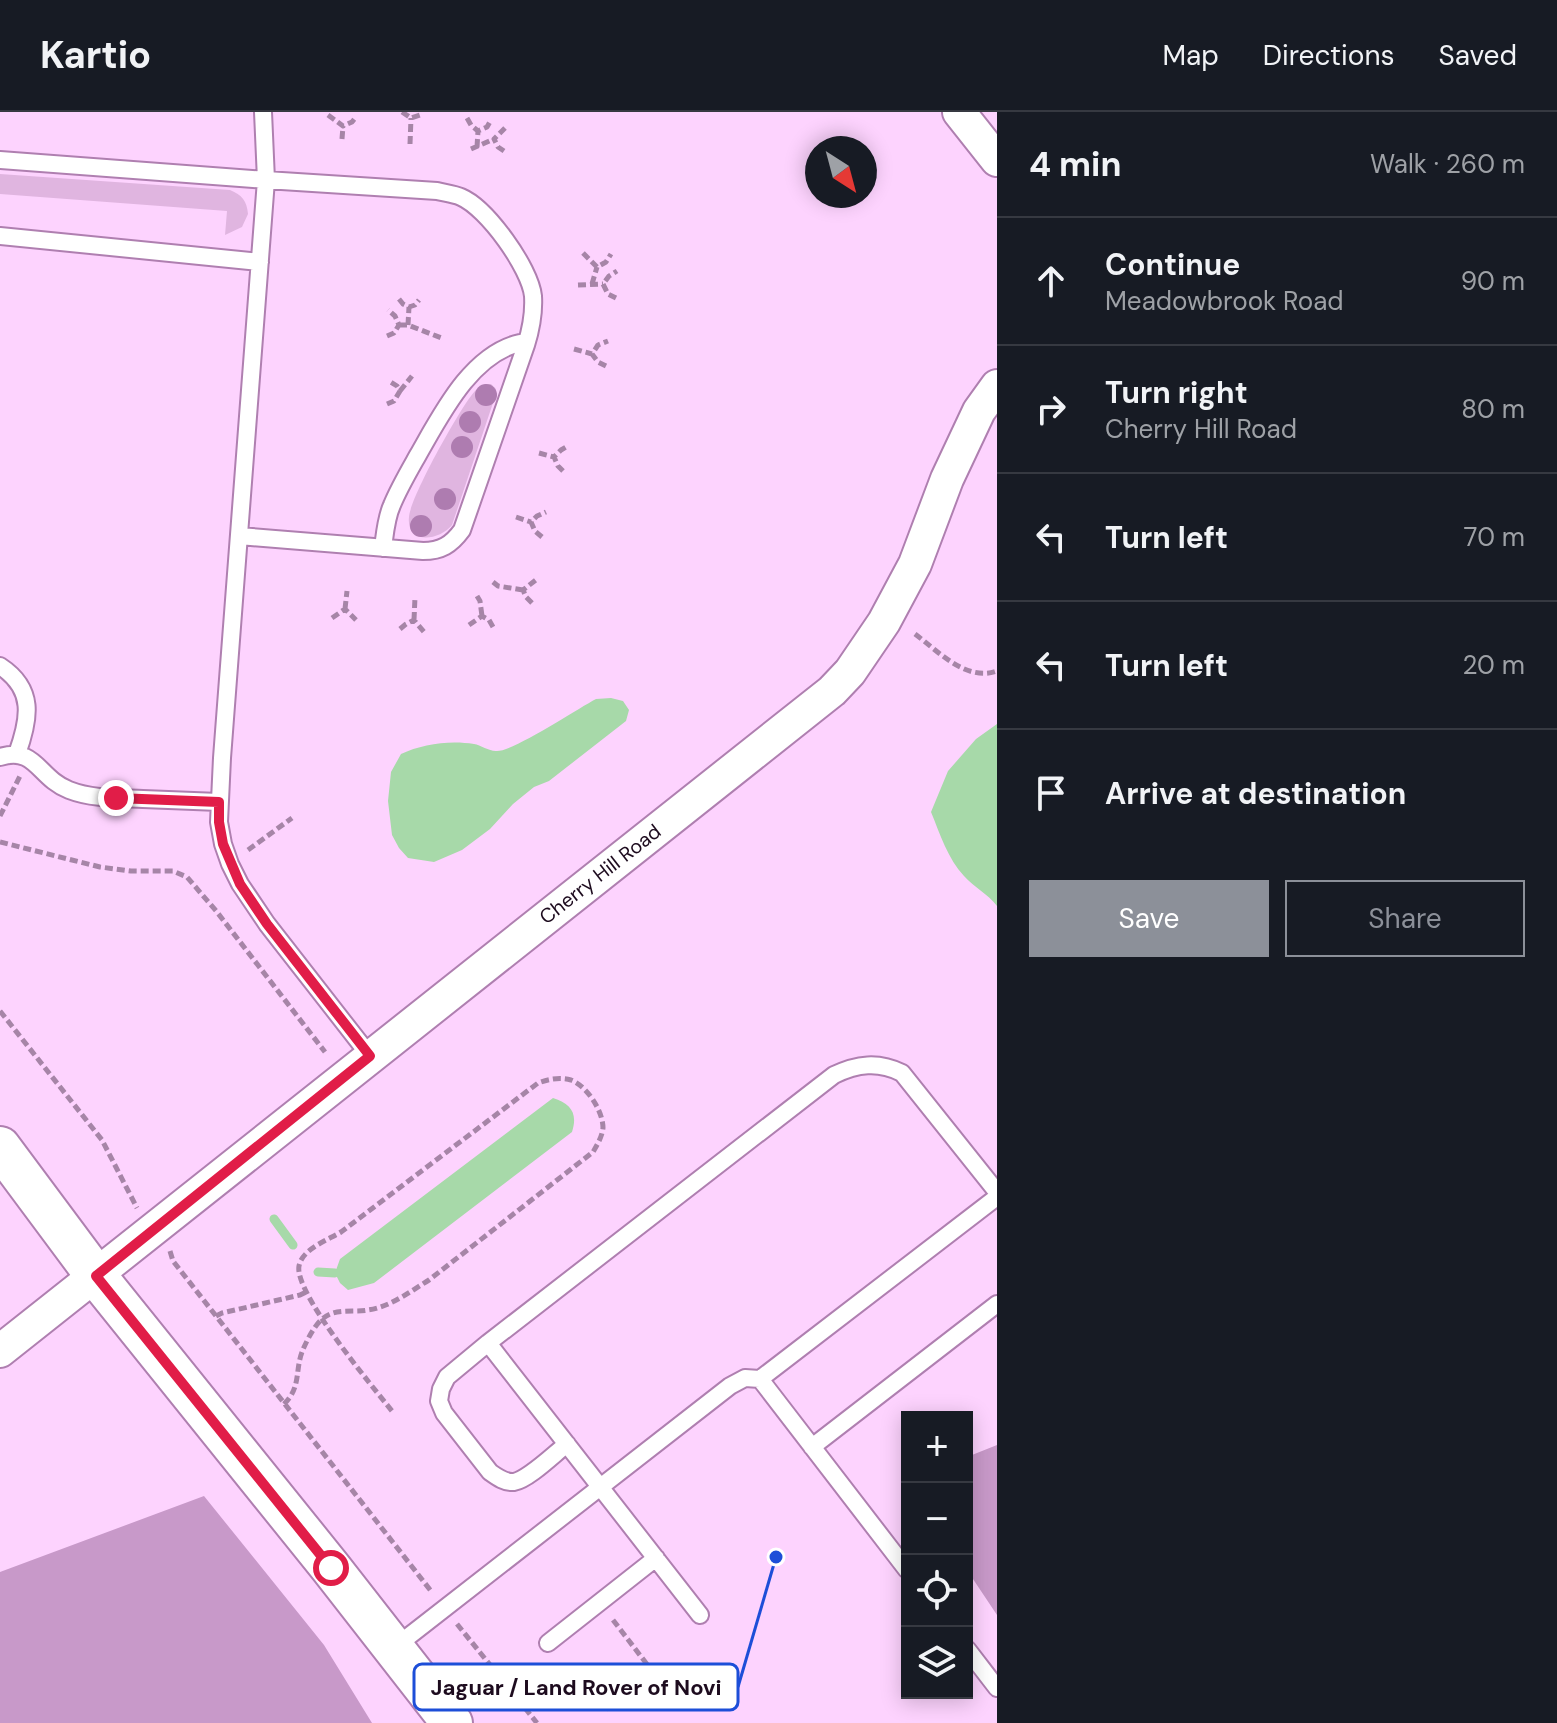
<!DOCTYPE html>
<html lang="en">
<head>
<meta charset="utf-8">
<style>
	body { margin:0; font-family:"DM Sans",sans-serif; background:#242831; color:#f1f3f6 }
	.controls { position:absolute; right:24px; bottom:24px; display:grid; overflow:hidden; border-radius:0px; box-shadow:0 4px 20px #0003 }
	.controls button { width:72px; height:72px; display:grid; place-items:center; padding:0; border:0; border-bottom:2px solid #363941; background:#171b24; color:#f1f3f6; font:40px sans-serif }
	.compass { position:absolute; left:805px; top:24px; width:72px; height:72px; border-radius:50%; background:#171b24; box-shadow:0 4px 20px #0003; rotate:144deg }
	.stop { position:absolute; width:24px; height:24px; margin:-18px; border:6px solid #e11d48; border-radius:50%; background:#fff }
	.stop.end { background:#e11d48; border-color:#fff; box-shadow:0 2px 8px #0008 }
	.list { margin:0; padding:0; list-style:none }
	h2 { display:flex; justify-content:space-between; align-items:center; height:104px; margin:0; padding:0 32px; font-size:34px }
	h2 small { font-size:26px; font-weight:400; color:#9ea1a6 }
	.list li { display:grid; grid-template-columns:52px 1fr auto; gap:24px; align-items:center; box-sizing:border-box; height:128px; padding:0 32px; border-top:2px solid #363941 }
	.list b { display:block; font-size:30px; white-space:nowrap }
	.list p { margin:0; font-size:26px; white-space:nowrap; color:#9ea1a6 }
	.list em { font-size:26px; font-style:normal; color:#9ea1a6 }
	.actions { display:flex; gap:16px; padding:24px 32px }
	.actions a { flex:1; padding:18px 0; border:2px solid #8c9099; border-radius:0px; text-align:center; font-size:28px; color:#8c9099 }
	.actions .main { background:#8c9099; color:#fff }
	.icon { flex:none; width:44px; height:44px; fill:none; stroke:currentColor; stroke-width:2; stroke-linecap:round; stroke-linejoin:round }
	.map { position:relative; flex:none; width:997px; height:1611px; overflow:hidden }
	header { display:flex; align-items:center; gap:48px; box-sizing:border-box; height:112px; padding:0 40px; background:#171b24; border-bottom:2px solid #363941 }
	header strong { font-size:38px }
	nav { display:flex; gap:44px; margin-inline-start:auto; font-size:28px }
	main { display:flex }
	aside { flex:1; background:#171b24 }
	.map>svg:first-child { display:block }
	.green { fill:#e0b5e0 }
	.forest { fill:#c899c9 }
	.water { fill:#a7d9a9 }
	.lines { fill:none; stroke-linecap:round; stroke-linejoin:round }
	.stream { stroke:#a7d9a9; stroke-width:9 }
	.service-casing { stroke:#af7fb0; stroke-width:20 }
	.minor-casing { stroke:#af7fb0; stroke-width:36 }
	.tertiary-casing { stroke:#af7fb0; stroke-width:44 }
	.path { stroke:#a685a7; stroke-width:5; stroke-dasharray:8 4; stroke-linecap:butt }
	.service { stroke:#fff; stroke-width:16 }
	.minor { stroke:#fff; stroke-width:32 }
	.tertiary { stroke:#fff; stroke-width:40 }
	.tree { fill:#ae7cb0 }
	.route { stroke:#e11d48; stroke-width:10 }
	.labels { text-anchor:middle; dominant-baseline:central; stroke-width:6; stroke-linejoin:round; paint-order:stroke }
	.street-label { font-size:20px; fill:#1d0b1e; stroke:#fff }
	.leader { fill:none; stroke:#1d4ed8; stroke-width:3 }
	.callout-dot { fill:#1d4ed8; stroke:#fff; stroke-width:3 }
	.callout { fill:#fff; stroke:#1d4ed8; stroke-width:3 }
	.callout-label { font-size:22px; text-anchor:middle; font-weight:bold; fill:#1d0b1e }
</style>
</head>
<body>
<header>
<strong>Kartio</strong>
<nav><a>Map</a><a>Directions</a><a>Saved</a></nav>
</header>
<main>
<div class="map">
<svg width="997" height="1611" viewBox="0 0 997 1611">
	<rect width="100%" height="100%" fill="#fdd3fe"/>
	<path class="green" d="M 0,62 L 230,78 C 242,83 247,89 248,102 L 242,115 L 225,123 L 227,99 L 0,82 Z
		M 485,272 L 491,272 L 496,277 L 496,282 L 452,413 C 439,429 406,433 409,405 C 410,386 461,294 475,279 C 478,276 482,274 485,272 Z"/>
	<path class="forest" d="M 997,1333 L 997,1503 L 967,1458 L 967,1345 Z
		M 204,1384 L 324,1533 L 372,1611 L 0,1611 L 0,1460 Z"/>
	<path class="water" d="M 611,586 L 623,589 L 629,598 L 626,609 L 549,669 L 534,675 L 513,692 L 490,717 L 462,738 L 434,750 L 408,746 L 399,736 L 392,723 L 388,689 L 391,660 L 401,642 C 422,632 450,628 474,632 C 481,633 490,640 497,639 C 514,639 577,597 596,587 Z
		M 997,612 L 997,794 C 988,782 974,775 964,764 C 948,747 940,722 931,700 L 948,659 L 976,627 Z
		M 553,986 C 571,992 578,1001 572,1020 L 374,1171 L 348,1178 L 340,1171 L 335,1161 L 340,1147 Z"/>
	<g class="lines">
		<path class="stream" d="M 274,1107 L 293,1133
			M 318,1160 L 335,1161"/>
		<g class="service-casing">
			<path id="service" d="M 263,0 L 266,68 L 222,646 L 219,710 L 223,732 L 230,752 L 240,772 L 267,812 L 370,944
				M 0,48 L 266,68 L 437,79 C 445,81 454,82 461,85 C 487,96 530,156 533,184 C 534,200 531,217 526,233 L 462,418 C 451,433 441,439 423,439 L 239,424
				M 0,124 L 260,150
				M 383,436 C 385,421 386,406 392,393 C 399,376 409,359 418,343 C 441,303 471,242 520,231 L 526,233
				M 0,554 C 35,577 30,606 17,642
				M 0,645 C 36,634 38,666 69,678 C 92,687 119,686 143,687 C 169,688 194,689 219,690
				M 488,1231 L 700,1503
				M 760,1267 L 997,1085
				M 567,1332 C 554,1342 529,1367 514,1370 C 505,1371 497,1365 490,1360 L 444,1301 L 439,1289 L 441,1277 L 447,1265 L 488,1231 L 834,963 C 857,952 878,949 902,961 L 997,1080
				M 812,1335 L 997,1192
				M 548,1531 L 656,1446
				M 395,1535 L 730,1274 L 745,1266 L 760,1267 L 907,1458
				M 967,1537 L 997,1576"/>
		</g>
		<g class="minor-casing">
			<path id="minor" d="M 959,0 L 997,48
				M 0,1239 L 832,579 L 850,560 L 884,510 L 915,452 L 947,367 L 979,299 L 997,274"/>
		</g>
		<g class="tertiary-casing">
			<path id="tertiary" d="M 0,1035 L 96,1164 L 331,1456 L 452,1611"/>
		</g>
		<path class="path" d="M 402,0 L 411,6 L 420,3 L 422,0
			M 328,3 L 343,14 L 352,10 L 356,5
			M 467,6 L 471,13 L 478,19 L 487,15 L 491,8
			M 342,27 L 343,14
			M 410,32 L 411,6
			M 477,35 L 478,19
			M 471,37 L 494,27
			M 504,39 L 498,35 L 494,27 L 505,16
			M 583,141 L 597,155 L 606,150 L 611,142
			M 592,172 L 597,155
			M 578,173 L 603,172
			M 616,186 L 608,182 L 603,172 L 609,164 L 617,159
			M 399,187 L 403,192 L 409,195 L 415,193 L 419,188
			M 399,213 L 408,213 L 444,227
			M 408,213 L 409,195
			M 387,224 L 394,221 L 399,213 L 395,204 L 388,198
			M 574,237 L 592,242
			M 606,254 L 598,250 L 592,242 L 598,233 L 608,229
			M 400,279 L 412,264
			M 387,292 L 394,289 L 400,279 L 397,274 L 389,269
			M 539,341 L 554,345
			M 563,359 L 558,354 L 554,345 L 561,338 L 568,334
			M 516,405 L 531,410
			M 542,425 L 535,419 L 531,410 L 537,404 L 546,400
			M 493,470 L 498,474 L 523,478
			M 477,484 L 480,489 L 482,504
			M 532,491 L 526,485 L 523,478 L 537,467
			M 345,497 L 347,479
			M 332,506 L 345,497 L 356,508
			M 414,508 L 415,485
			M 469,513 L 482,504 L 489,508 L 493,515
			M 400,517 L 406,512 L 414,508 L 424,520
			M 915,522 C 938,539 966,570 997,559
			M 0,704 L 20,664
			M 0,730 L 100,755 L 131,759 L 173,759 L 187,765 L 217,800 L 325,940
			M 248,738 L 292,706
			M 0,899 L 102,1028 L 137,1096
			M 170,1139 L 173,1149 L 431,1479
			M 216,1204 L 222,1201 L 300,1183 L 306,1180
			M 284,1292 C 301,1276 295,1259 302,1240 C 306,1230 313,1216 321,1208 C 335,1195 352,1201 368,1198 C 390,1195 411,1179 429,1168 L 593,1040 C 597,1033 602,1025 603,1016 C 603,999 587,974 571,968 C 560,965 549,967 538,971 L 341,1120 C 328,1128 302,1137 299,1154 C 294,1181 373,1275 392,1299
			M 613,1508 L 656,1564
			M 457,1512 L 537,1611
			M 582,1563 L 611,1600"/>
		<use href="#service" class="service"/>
		<use href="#minor" class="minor"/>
		<use href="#tertiary" class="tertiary"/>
	</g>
	<g class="tree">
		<circle cx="486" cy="283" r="11"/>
		<circle cx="470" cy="310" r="11"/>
		<circle cx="462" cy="335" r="11"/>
		<circle cx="445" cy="387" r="11"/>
		<circle cx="421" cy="414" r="11"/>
	</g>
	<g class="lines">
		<path class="route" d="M 116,686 L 219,690 L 219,710 L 223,732 L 240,772 L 267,812 L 370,944 L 96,1164 L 331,1456"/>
	</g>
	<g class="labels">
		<g class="street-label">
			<text transform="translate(600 762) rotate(-38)">Cherry Hill Road</text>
		</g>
	</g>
	<path class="leader" d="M776 1445L738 1575"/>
	<circle class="callout-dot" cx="776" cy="1445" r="8"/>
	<rect class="callout" x="414" y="1552" width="324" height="46" rx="8"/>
	<g class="callout-label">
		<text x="576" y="1583">Jaguar / Land Rover of Novi</text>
	</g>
</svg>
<div class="controls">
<button>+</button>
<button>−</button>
<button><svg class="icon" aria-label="locate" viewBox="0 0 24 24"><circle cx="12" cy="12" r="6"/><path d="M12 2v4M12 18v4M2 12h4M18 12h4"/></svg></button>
<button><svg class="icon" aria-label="layers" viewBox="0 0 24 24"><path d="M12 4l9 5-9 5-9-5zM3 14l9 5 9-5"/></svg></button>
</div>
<svg class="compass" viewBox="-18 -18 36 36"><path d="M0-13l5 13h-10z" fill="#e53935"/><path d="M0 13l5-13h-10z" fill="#9ea1a6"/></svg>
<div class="stop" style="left:331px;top:1456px"></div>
<div class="stop end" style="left:116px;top:686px"></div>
</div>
<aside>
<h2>4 min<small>Walk · 260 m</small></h2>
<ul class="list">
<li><svg class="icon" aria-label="ahead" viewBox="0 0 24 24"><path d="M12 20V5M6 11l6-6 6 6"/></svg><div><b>Continue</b><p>Meadowbrook Road</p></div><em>90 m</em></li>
<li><svg class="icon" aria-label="right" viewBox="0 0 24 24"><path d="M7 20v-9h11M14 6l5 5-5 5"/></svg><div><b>Turn right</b><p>Cherry Hill Road</p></div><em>80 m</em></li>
<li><svg class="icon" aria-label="left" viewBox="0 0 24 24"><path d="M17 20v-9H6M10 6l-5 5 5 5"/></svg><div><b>Turn left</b></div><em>70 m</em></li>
<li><svg class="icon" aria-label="left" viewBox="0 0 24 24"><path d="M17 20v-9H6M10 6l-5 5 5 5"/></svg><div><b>Turn left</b></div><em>20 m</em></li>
<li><svg class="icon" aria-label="arrive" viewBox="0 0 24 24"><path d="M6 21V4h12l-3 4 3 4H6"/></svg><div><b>Arrive at destination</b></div></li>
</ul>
<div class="actions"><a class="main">Save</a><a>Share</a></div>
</aside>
</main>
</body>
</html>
